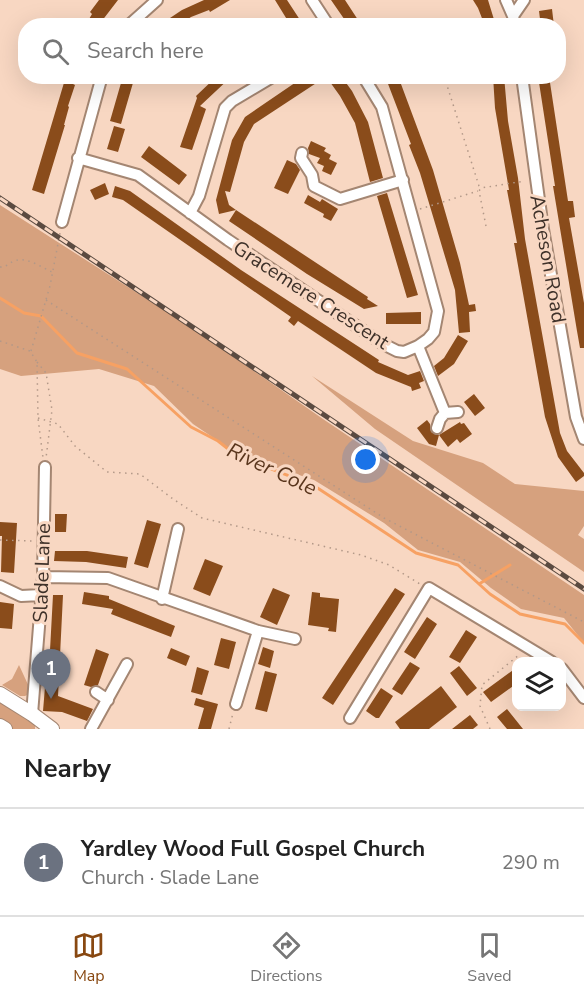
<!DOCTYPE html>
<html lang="en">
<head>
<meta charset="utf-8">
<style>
	body { margin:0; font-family:"Nunito Sans",sans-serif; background:#f2f2f2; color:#222 }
	.controls { position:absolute; right:18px; bottom:18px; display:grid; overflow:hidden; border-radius:12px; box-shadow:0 6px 24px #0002 }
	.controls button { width:54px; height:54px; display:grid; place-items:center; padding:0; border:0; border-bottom:2px solid #e0e0e0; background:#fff; color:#222; font:30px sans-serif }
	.you { position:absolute; left:366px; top:460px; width:21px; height:21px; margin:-15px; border:4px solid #fff; border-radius:50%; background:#1a73e8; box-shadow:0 0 0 9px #1a73e833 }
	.badge { display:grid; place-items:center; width:39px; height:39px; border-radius:50%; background:#884811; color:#fff; font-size:20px; font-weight:700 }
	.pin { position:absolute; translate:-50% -50px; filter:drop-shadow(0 2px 3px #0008) }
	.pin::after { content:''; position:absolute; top:32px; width:21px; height:18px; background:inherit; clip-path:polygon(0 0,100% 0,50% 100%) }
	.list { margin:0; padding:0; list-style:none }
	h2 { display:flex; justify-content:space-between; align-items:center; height:78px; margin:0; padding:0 24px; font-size:26px }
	h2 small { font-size:20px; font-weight:400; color:#767676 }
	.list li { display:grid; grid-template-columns:39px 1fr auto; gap:18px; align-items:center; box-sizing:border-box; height:108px; padding:0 24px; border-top:2px solid #e0e0e0 }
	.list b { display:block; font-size:22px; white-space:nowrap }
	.list p { margin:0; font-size:20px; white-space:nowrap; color:#767676 }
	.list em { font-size:20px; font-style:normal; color:#767676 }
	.icon { flex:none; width:33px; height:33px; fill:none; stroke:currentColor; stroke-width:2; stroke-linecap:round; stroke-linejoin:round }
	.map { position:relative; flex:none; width:584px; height:729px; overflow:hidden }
	.search { position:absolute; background:#fff; box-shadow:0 6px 24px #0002; left:18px; right:18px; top:18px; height:66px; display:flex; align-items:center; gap:15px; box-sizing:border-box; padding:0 21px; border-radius:24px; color:#767676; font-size:22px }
	.sheet { height:186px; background:#fff }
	nav { display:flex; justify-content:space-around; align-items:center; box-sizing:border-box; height:84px; border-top:2px solid #e0e0e0; background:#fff; font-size:16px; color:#767676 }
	nav a { display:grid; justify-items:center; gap:3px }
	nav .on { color:#884811 }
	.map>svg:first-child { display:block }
	.green { fill:#d6a17e }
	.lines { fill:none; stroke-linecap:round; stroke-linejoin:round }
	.stream { stroke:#f7a163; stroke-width:3 }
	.building { fill:#8a4c1b }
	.street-casing { stroke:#a48672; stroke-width:14 }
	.secondary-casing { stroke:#a48672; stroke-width:16 }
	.path { stroke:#b29888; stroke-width:1.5; stroke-dasharray:1.5 4.5; stroke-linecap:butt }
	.street { stroke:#fff; stroke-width:10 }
	.secondary { stroke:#fff; stroke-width:14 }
	.rail-casing { stroke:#5b4b41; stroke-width:5 }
	.rail { stroke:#f8d7c2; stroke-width:3; stroke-dasharray:9; stroke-linecap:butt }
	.labels { text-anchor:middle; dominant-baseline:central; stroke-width:6; stroke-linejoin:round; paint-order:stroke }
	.street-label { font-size:20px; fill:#3e3129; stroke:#f8d7c2 }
	.water-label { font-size:21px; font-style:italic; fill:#5a361d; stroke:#f8d7c2 }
</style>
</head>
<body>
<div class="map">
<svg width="584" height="729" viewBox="0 0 584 729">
	<rect width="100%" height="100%" fill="#f8d7c2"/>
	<path class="green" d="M 0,205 L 192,328 L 323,419 L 584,595 L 584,643 L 564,618 L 521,609 L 491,588 L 460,562 L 418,550 L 384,523 L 314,480 L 239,455 L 193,424 L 154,386 L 99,369 L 21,376 L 0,369 Z
		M 312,376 L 413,441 L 483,463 L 515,484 L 584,491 L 584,526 L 578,535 L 584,539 L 584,572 L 375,429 Z
		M 19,665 L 30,689 L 29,694 L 25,696 L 20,696 L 2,685 L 12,679 Z
		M 0,700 L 35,723 L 35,729 L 12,729 L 0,722 Z"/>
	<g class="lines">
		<path class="stream" d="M 0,298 L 24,313 L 41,316 L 77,353 L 127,369 L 191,427 L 218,441 L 237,456 L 313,485 L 416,553 L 458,565 L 490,594 L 520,614 L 565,624 L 584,643
			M 479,584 L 510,565"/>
	</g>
	<path class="building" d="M 99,0 L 118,0 L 98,26 L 85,26 L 92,14 L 90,12 Z
		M 204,0 L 230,0 L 210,12 L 209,10 L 191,17 L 178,26 L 158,26 L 182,10 Z
		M 275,0 L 287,0 L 304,26 L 291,26 Z
		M 331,0 L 345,0 L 362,26 L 349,26 Z
		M 473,0 L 488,0 L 496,26 L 485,26 L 478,8 Z
		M 552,9 L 554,26 L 525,26 L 524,22 L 540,19 L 539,11 Z
		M 66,76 L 76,76 L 73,84 L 75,85 L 68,106 L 69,107 L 64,125 L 65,125 L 44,194 L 32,190 Z
		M 123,76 L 135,76 L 121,124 L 110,121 Z
		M 217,76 L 232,76 L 200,106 L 206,109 L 192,150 L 180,147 L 197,98 L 196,96 Z
		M 305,76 L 327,76 L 254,124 L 244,142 L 230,192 L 225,191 L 229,205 L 236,210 L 219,214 L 216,200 L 232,140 L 245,117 Z
		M 339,76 L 341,76 L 352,91 L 368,122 L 383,178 L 370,182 L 355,123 L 340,96 L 330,82 Z
		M 385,76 L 398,76 L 433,170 L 460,263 L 469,305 L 475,304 L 476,311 L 469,312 L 470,332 L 459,333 L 455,290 L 420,173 L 409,145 L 411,144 Z
		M 493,76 L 504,76 L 508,121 L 518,178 L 525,239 L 560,433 L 567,451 L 584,473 L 584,476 L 576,482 L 558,457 L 545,417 L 514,243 L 517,243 L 507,190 L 509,190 L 495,108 Z
		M 538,76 L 549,76 L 568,201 L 573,201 L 575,217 L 569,218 L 584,303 L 584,348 L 580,348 L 577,331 L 553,186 L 555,186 Z
		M 114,126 L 125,129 L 118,152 L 107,149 Z
		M 311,141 L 326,148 L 324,151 L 331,155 L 329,159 L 337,163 L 331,175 L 322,171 L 324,166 L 317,163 L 320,158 L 309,154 L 308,148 Z
		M 149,146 L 187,175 L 179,185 L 141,157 Z
		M 287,160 L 296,164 L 300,170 L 288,194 L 274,188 Z
		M 105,183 L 109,194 L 95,200 L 90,190 Z
		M 115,186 L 130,191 L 241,270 L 379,360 L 378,362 L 408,375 L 420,371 L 424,381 L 419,383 L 421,388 L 412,391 L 411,387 L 376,373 L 298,321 L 294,326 L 288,321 L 291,317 L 123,200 L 112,197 Z
		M 387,193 L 418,295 L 407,298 L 377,196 Z
		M 308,195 L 320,202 L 322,199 L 338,209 L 331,221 L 323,217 L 324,214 L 304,203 Z
		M 236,210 L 368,297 L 367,299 L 378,306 L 364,309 L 307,274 L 229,221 Z
		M 421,312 L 421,324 L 386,324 L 386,313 Z
		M 458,335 L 468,341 L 454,364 L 438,376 L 434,366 L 444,358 Z
		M 474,394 L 485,408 L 475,416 L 464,402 Z
		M 427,420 L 430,424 L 431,432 L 439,435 L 436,446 L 429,444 L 417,428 Z
		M 460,422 L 461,424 L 464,423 L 472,434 L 460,443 L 457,439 L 448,447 L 439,435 Z
		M 55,514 L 67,514 L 66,532 L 55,532 Z
		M 147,520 L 161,524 L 148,568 L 134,564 Z
		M 0,522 L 17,523 L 14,573 L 1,572 L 2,536 L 0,536 Z
		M 55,551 L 87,551 L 128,557 L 126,568 L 86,562 L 54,561 Z
		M 205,559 L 223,566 L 210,596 L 193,589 Z
		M 273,588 L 290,595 L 277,625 L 260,617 Z
		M 395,588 L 405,594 L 333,705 L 322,698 Z
		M 84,592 L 109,596 L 109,599 L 175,626 L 171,637 L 111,614 L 113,609 L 82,604 Z
		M 312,592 L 320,593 L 320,597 L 339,599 L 336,632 L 328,631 L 329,628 L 308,625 Z
		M 53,595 L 63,595 L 58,696 L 93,709 L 87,721 L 62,712 L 43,711 L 45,687 L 48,687 Z
		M 0,602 L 14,604 L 12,629 L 0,628 Z
		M 427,617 L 437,624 L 415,659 L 404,652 Z
		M 466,630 L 477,637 L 460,663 L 449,657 Z
		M 221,638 L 236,642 L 229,669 L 214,665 Z
		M 263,647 L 274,651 L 270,668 L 258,664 Z
		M 171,648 L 190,656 L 186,666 L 167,658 Z
		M 96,649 L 109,654 L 98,685 L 91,687 L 84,685 Z
		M 410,662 L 420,668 L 402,695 L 392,689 Z
		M 459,666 L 477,688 L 467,696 L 450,673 Z
		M 197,667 L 209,671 L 202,695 L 191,692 Z
		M 516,668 L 516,684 L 491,702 L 483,692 Z
		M 265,671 L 277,674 L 267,712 L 255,709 Z
		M 441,686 L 457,707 L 429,729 L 400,729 L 395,722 Z
		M 381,688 L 393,696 L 379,718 L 376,718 L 366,711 Z
		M 196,698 L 218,704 L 211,729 L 198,729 L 204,708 L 194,705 Z
		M 507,709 L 523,729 L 507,729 L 497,717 Z
		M 470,715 L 478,725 L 473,729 L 452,729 Z"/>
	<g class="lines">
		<g class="street-casing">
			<path id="street" d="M 312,0 L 329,26
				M 506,0 L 513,16 L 515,26
				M 513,16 L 524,0
				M 128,26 L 157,0
				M 522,76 L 543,229 L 576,417 L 584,439
				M 302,153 L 301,158 L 312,175 L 314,186 L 340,199 L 403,180
				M 78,158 L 138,175 L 228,240 L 383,344 L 397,351 L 404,352 L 418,346 L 428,339 L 434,332 L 438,311 L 382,107 L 363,76
				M 190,213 L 199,196 L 225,108 L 232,101 L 274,76
				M 62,222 L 102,76
				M 418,346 L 445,413
				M 437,428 L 440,419 L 445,413 L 458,412
				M 43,577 L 108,578 L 258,631 L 295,639
				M 0,586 L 21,596 L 41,595
				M 162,599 L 178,529
				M 562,669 L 584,698
				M 96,692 L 108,700
				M 236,704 L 258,631
				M 32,714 L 43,577 L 45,467
				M 350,718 L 429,588 L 552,662
				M 91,729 L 127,664"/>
		</g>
		<g class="secondary-casing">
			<path id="secondary" d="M 0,694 L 32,714 L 52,729
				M 0,726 L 5,729"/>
		</g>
		<path class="path" d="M 444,76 L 479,186 L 481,188
			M 420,209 L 478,191
			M 486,226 L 479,191 L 481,188 L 525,181
			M 0,267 C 6,267 8,264 14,261 C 26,256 41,267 52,272
			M 46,300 L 384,518 L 584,622
			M 0,341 L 30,351 L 37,362 L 38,418 L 43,458
			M 31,351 L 50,286 L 60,233
			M 37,362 L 46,373 L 52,410 L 46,458
			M 38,418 L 58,424 L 75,446 L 107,472 L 140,474 L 173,499 L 202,518 L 361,555 L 389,565 L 420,584
			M 0,540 L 32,541
			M 229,729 L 233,713
			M 490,729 L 480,706 L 482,685 L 519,655"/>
		<use href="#street" class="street"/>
		<use href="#secondary" class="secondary"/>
		<g class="rail-casing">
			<path id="rail" d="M 0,198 L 584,589"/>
		</g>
		<use href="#rail" class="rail"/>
	</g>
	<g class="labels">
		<g class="street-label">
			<text transform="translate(548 259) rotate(80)">Acheson Road</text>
			<text transform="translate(311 295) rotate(33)">Gracemere Crescent</text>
			<text transform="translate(42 573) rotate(-88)">Slade Lane</text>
		</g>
		<g class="water-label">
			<text transform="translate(272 469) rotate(25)">River Cole</text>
		</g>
	</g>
</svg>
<div class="controls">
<button><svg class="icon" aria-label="layers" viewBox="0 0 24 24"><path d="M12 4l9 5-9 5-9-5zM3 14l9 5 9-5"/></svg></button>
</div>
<div class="you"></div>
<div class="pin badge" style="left:51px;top:699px;background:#6b7280">1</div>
<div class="search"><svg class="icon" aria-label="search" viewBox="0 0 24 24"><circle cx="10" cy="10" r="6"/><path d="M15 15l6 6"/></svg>Search here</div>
</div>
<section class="sheet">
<h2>Nearby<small></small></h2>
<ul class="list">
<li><span class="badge" style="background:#6b7280">1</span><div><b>Yardley Wood Full Gospel Church</b><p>Church · Slade Lane</p></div><em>290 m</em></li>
</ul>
</section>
<nav>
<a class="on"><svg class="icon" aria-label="map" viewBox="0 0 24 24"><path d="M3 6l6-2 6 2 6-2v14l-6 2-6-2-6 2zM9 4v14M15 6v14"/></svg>Map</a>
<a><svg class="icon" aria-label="directions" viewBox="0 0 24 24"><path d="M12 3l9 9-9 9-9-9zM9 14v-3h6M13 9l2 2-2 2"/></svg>Directions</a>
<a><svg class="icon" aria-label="saved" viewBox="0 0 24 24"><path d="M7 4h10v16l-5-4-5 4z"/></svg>Saved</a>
</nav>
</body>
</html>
